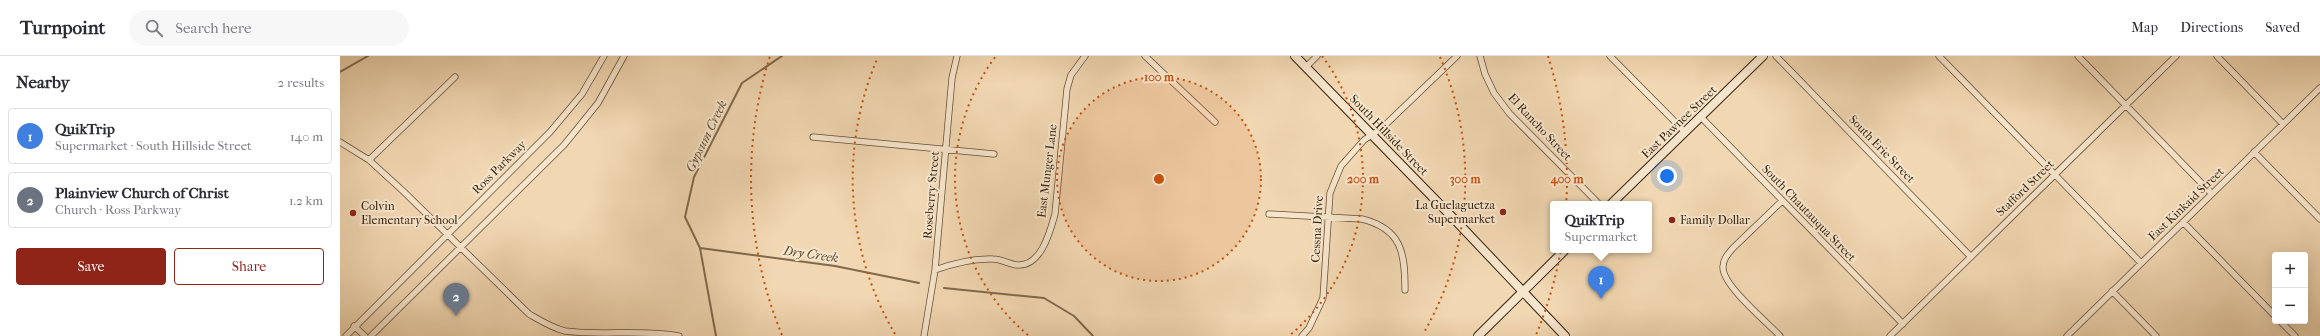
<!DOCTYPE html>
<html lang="en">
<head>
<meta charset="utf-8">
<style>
	body { margin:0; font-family:"IM FELL French Canon",serif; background:#f7f7f7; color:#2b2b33 }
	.controls { position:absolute; right:12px; bottom:12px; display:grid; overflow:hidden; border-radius:4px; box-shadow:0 4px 16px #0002 }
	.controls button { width:36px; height:36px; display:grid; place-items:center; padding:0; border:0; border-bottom:1px solid #e1e1e2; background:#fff; color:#2b2b33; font:20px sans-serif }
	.you { position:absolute; left:1327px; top:120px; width:14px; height:14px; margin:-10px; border:3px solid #fff; border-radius:50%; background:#1a73e8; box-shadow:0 0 0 6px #1a73e833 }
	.badge { display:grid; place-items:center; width:26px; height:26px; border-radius:50%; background:#8f2418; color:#fff; font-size:13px; font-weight:700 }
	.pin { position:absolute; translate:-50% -33px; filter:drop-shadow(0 1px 2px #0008) }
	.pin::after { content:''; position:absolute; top:21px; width:14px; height:12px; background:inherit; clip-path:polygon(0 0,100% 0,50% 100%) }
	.popup { position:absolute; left:1210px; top:145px; width:102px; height:52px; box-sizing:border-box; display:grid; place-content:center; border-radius:4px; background:#fff; filter:drop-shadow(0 1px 3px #0005); font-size:13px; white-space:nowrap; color:#7c7c81 }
	.popup b { font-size:15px; color:#2b2b33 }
	.popup::after { content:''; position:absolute; left:50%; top:100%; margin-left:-8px; border:8px solid transparent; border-top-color:#fff }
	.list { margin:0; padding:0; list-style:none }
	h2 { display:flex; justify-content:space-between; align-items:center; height:52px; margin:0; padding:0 16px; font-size:17px }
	h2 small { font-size:13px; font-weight:400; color:#7c7c81 }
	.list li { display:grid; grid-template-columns:26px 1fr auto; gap:12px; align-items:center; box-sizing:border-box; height:56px; margin:0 8px 8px; padding:0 8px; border:1px solid #e1e1e2; border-radius:4px }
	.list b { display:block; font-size:15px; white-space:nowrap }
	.list p { margin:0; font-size:13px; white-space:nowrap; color:#7c7c81 }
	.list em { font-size:13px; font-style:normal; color:#7c7c81 }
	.actions { display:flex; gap:8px; padding:12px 16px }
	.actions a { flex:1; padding:9px 0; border:1px solid #8f2418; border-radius:4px; text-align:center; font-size:14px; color:#8f2418 }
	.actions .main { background:#8f2418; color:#fff }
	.icon { flex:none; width:22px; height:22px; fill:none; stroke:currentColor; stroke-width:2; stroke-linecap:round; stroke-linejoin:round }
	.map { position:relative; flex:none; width:1980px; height:280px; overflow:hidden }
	header { display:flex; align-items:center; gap:24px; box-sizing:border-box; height:56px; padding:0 20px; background:#fff; border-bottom:1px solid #e1e1e2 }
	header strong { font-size:19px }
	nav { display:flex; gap:22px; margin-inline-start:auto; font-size:14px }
	.search { width:280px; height:36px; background:#f7f7f7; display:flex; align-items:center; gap:10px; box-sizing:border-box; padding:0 14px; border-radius:22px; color:#7c7c81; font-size:15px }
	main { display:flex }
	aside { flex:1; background:#fff }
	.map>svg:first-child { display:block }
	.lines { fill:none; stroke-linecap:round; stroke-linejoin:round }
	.stream { stroke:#80694d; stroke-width:2 }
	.minor-casing { stroke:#654f34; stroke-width:7 }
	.secondary-casing { stroke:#36220a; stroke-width:10 }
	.minor { stroke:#f6e5cd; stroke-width:5.5 }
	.secondary { stroke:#f6e5cd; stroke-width:8 }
	.ring { fill:none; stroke:#cd510c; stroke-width:2; stroke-dasharray:2 4 }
	.poi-dot { fill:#8f2418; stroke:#f6e5cd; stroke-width:1.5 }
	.labels { text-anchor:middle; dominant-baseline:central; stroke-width:4; stroke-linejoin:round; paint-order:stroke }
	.street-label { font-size:12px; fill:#36220a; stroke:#f6e5cd }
	.poi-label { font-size:12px; fill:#36220a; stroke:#f6e5cd; text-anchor:start }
	.water-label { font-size:13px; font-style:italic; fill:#614c31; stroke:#f6e5cd }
	.centre { fill:#cd510c; stroke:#f6e5cd; stroke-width:2 }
	.ring-label { font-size:12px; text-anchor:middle; font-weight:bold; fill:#cd510c; stroke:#f6e5cd; stroke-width:4; stroke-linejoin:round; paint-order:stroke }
</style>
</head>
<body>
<header>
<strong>Turnpoint</strong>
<div class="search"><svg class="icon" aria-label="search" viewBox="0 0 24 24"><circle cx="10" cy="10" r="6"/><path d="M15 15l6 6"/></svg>Search here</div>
<nav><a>Map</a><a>Directions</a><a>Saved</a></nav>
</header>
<main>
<aside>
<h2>Nearby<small>2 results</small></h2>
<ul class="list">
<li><span class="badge" style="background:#3f7fe0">1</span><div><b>QuikTrip</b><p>Supermarket · South Hillside Street</p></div><em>140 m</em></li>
<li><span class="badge" style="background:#6b7280">2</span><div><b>Plainview Church of Christ</b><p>Church · Ross Parkway</p></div><em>1.2 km</em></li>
</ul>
<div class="actions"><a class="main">Save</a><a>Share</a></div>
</aside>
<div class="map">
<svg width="1980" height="280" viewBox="0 0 1980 280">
	<rect width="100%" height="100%" fill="#f1d7b2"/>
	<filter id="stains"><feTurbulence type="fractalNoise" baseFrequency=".005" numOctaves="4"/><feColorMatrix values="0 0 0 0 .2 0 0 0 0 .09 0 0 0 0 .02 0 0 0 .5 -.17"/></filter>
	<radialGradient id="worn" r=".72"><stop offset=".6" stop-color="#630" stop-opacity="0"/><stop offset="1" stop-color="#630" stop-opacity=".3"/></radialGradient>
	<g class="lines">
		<path class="stream" d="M 0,16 L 28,0
			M 360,192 L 495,210 L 579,227
			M 604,232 L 704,242 L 734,260 L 753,280
			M 376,280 L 360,192 L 345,161 L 354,121 L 402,27 L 442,0"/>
		<g class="minor-casing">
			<path id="minor" d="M 805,0 L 875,66
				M 1140,0 L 1145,18 L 1154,37 L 1169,57 L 1259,148
				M 1270,0 L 1345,76
				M 1436,0 L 1631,201
				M 1599,0 L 1801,207
				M 1738,0 L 1872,138
				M 1877,0 L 1943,68
				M 966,11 L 977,0
				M 1361,61 L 1563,268
				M 473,81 L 654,98
				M 0,86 L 29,104 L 63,135 L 189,258 C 201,265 212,272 225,275 C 262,280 301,273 339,280
				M 1914,96 L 1980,163
				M 29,104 L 115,21
				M 929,158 L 1022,163 C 1062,173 1065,197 1065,234
				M 1843,166 L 1935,260
				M 595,214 C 614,207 633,202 653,203 C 661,203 669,208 677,209 C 701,211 710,176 715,158 L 727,33 L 731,19 L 745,0
				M 1772,235 L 1816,280
				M 1940,265 L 1955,280
				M 14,270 L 25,280
				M 6,280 L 210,76 L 242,38 L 264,0
				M 31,280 L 224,89 L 258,47 L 284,0
				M 584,280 L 595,214 L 612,22 L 617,0
				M 962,280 L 969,272 L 983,242 L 990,137 L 1001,110 L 1024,84 L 1042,72 L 1117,0
				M 1440,280 C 1427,266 1382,229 1383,211 C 1383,203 1388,198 1393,192 L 1442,145
				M 1550,280 L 1836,0
				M 1727,280 L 1980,32"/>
		</g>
		<g class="secondary-casing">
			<path id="secondary" d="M 955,0 L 1116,165 L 1225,280
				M 1271,148 L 1423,0
				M 1138,280 L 1225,194"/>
		</g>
		<use href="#minor" class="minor"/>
		<use href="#secondary" class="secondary"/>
	</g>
	<circle cx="819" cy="123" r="102" fill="#cd510c" fill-opacity=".12"/>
	<g class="ring">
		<circle cx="819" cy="123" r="102"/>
		<path d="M688 279A204 204 0 0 1 656 0M982 0A204 204 0 0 1 950 279"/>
		<path d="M555 278A306 306 0 0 1 538 1M1100 1A306 306 0 0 1 1083 278"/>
		<path d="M442 279A408 408 0 0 1 430 0M1208 0A408 408 0 0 1 1196 279"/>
	</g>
	<g class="poi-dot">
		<circle cx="1163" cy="156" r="4"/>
		<circle cx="13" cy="157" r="4"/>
		<circle cx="1332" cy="164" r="4"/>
	</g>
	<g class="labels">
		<g class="street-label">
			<text transform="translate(1339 66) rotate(-44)">East Pawnee Street</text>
			<text transform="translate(1200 71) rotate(47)">El Rancho Street</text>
			<text transform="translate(1049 79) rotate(46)">South Hillside Street</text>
			<text transform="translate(1542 93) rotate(46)">South Erie Street</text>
			<text transform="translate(159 111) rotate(-45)">Ross Parkway</text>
			<text transform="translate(707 115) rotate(-83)">East Munger Lane</text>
			<text transform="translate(1685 132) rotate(-44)">Stafford Street</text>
			<text transform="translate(591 139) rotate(-85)">Roseberry Street</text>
			<text transform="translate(1846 148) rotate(-44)">East Kinkaid Street</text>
			<text transform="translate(1469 157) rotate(46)">South Chautauqua Street</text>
			<text transform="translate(977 173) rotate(-87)">Cessna Drive</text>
		</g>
		<g class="poi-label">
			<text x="1155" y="149" text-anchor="end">La Guelaguetza<tspan x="1155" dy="14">Supermarket</tspan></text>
			<text x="21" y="150">Colvin<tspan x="21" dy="14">Elementary School</tspan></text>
			<text x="1340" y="164">Family Dollar</text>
		</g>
		<g class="water-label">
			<text transform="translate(366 80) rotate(-64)">Gypsum Creek</text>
			<text transform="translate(471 198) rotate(8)">Dry Creek</text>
		</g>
	</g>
	<circle cx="819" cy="123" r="6" class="centre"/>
	<g class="ring-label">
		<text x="819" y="25">100 m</text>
		<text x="1023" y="127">200 m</text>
		<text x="1125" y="127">300 m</text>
		<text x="1227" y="127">400 m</text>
	</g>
	<rect width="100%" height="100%" filter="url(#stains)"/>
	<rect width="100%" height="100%" fill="url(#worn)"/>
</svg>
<div class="controls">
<button>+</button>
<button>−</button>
</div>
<div class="you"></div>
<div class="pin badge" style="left:1261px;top:243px;background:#3f7fe0">1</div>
<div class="popup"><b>QuikTrip</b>Supermarket</div>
<div class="pin badge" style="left:116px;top:260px;background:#6b7280">2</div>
</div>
</main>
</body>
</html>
